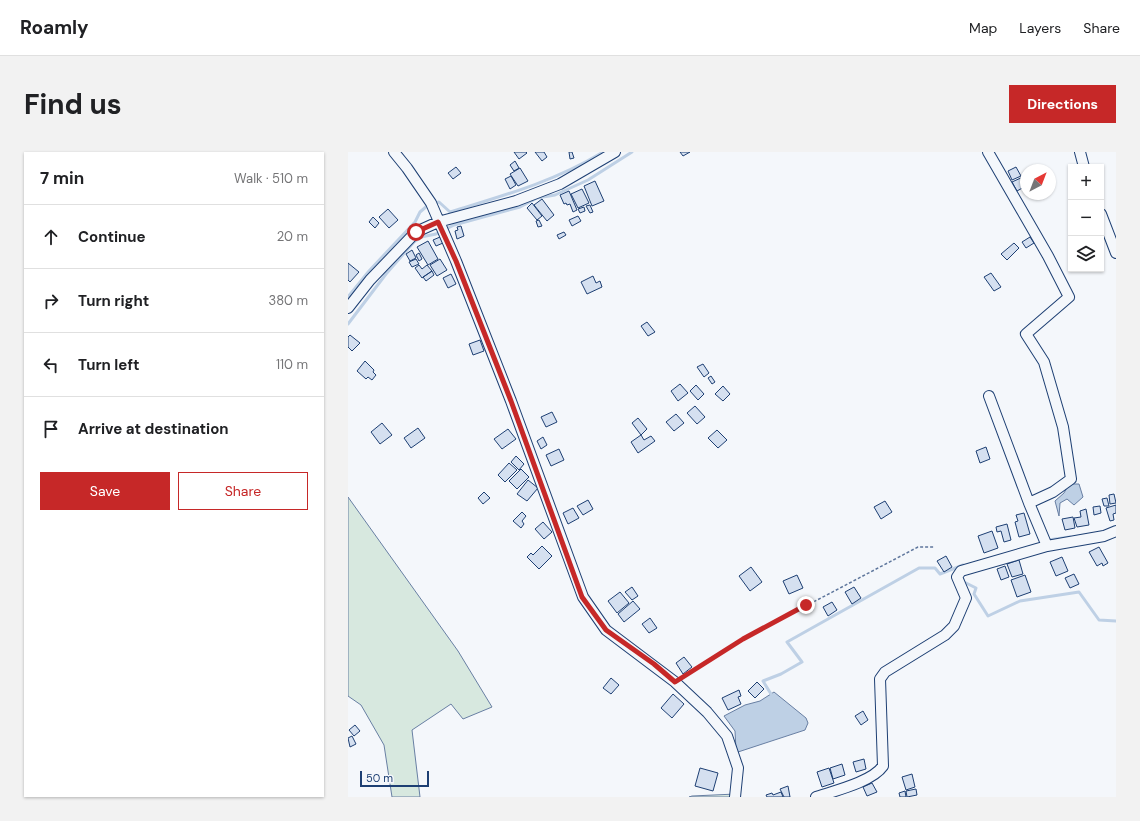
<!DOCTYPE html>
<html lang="en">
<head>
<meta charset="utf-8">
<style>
	body { margin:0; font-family:"DM Sans",sans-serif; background:#f2f2f2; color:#202124 }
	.controls { position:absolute; right:12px; top:12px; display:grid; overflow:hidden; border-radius:0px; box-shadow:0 1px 3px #0004 }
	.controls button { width:36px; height:36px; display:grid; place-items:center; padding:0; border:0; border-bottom:1px solid #e0e0e0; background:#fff; color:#202124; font:20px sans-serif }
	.compass { position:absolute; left:672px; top:12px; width:36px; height:36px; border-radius:50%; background:#fff; box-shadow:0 1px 3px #0004; rotate:42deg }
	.scale { position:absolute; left:12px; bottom:10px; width:69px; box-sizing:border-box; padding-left:4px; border:2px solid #1d3f73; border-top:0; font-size:11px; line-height:14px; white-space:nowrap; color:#1d3f73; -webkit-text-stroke:3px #f4f7fb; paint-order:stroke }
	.stop { position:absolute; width:12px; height:12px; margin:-9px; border:3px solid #c62828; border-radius:50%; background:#fff }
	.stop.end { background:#c62828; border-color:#fff; box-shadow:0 1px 4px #0008 }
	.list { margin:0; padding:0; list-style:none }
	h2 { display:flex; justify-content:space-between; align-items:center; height:52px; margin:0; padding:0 16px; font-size:17px }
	h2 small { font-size:13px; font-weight:400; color:#757577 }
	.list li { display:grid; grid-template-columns:26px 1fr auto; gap:12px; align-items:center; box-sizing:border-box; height:64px; padding:0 16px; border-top:1px solid #e0e0e0 }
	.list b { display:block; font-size:15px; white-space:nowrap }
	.list em { font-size:13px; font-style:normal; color:#757577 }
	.actions { display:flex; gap:8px; padding:12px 16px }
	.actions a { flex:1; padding:9px 0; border:1px solid #c62828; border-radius:0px; text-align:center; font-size:14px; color:#c62828 }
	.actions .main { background:#c62828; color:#fff }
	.icon { flex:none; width:22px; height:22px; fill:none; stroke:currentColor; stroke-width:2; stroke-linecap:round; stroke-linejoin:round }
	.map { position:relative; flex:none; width:768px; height:645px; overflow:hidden; border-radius:0px }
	header { display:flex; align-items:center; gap:24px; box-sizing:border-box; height:56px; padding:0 20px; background:#fff; border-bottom:1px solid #e0e0e0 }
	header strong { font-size:19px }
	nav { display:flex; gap:22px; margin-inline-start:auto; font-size:14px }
	.intro { display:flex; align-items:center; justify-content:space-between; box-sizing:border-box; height:96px; padding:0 24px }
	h1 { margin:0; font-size:28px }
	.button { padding:10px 18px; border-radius:0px; background:#c62828; color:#fff; font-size:14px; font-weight:700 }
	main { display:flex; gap:24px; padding:0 24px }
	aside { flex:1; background:#fff; border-radius:0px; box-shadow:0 1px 3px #0004 }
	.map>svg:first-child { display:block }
	.green { fill:#d7e8df; stroke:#687fa3 }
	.water { fill:#bed0e5; stroke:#687fa3 }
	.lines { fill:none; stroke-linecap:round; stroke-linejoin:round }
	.stream { stroke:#bed0e5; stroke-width:3 }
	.building { fill:#d5e0f0; stroke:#1d3f73 }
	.minor-casing { stroke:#1d3f73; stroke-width:12 }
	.path { stroke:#5e769c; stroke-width:1.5; stroke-dasharray:3 2; stroke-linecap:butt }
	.minor { stroke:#f4f7fb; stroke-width:10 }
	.route { stroke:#c62828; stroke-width:5 }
</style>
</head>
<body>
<header>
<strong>Roamly</strong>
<nav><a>Map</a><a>Layers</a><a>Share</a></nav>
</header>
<div class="intro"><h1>Find us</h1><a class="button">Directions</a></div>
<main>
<aside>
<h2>7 min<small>Walk · 510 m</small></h2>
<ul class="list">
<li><svg class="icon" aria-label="ahead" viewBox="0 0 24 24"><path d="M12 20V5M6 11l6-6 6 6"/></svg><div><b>Continue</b></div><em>20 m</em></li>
<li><svg class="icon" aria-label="right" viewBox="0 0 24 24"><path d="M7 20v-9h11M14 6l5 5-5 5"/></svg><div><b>Turn right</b></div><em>380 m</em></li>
<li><svg class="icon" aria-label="left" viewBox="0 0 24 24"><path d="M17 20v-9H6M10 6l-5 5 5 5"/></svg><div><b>Turn left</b></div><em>110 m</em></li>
<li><svg class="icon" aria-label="arrive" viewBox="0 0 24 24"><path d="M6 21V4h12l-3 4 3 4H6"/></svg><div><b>Arrive at destination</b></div></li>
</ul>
<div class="actions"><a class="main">Save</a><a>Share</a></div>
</aside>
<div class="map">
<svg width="768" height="645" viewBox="0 0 768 645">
	<rect width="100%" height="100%" fill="#f4f7fb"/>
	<path class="green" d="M 0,345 L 110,499 L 144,555 L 115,567 L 103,552 L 64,578 L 72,645 L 44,645 L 36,593 L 13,553 L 0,544 Z
		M 388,642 L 387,645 L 341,645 L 344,644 Z"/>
	<path class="water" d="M 721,332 L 731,332 L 735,345 L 726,353 L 719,347 L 712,351 L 711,364 L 707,349 L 716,341 Z
		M 426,540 L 458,566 L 460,571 L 457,578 L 390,600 L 388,598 L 387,579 L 376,564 L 397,553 L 412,549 Z"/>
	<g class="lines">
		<path class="stream" d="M 87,51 L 91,50 L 102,60 C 154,44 208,29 255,0
			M 0,145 L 21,119 L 67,70 L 72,60 L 79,54
			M 0,172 L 38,122 L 66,90 L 73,85 L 88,82 L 106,73 L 172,55 L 189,46 L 207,43 L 240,28 L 284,0
			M 700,388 L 722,385
			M 615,427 L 616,430 L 628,436 L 626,442 L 640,464 L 672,449 L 731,440 L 751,468 L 768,469
			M 423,542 L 415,529 L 433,522 L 454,510 L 439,490 L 571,416 L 587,416 L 592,422 L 615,413"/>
	</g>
	<path class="building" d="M 166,0 L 178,0 L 179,1 L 171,7 Z
		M 187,0 L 196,0 L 199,5 L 194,9 Z
		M 221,0 L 224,0 L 226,6 L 222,7 Z
		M 332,0 L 342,0 L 335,4 Z
		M 167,9 L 171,16 L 166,19 L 162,13 Z
		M 108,15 L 113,21 L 105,27 L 100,21 Z
		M 668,15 L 673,24 L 664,28 L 660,19 Z
		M 172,16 L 180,29 L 170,34 L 162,22 Z
		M 163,24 L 168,33 L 162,37 L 157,27 Z
		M 675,25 L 678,34 L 669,39 L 664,30 Z
		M 247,29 L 256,49 L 244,54 L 236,34 Z
		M 234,37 L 241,51 L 230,56 L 223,42 Z
		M 221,39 L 229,58 L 225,60 L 222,52 L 219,53 L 218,51 L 216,52 L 212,43 Z
		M 194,47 L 206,63 L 199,69 L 186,53 Z
		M 184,51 L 194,64 L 189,68 L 179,56 Z
		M 242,53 L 245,60 L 242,61 L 238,54 Z
		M 236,55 L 237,59 L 232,61 L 230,57 Z
		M 40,57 L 50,68 L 41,76 L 31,65 Z
		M 230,64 L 233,69 L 224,74 L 221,68 Z
		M 25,65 L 31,71 L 27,76 L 21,70 Z
		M 191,68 L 194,74 L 190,75 L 188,69 Z
		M 113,74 L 116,84 L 109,87 L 107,79 L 110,78 L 109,75 Z
		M 216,80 L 218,83 L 211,87 L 209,83 Z
		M 92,85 L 95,91 L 88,94 L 85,88 Z
		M 682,85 L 686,91 L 678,96 L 674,90 Z
		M 80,89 L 90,107 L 80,113 L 69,95 Z
		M 666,91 L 671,96 L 659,108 L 653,102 Z
		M 64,98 L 68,106 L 62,109 L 58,102 Z
		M 71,101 L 74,107 L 71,109 L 68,103 Z
		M 68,107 L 71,112 L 64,115 L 61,110 Z
		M 92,107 L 99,118 L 89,124 L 82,113 Z
		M 0,111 L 11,120 L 2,130 L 0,128 Z
		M 71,113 L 74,117 L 79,113 L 84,119 L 74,126 L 67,116 Z
		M 84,119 L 86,123 L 78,129 L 75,125 Z
		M 643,121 L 653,135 L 646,139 L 636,125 Z
		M 103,122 L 108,132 L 100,136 L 95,126 Z
		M 245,124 L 248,131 L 252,129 L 254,135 L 239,142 L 233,130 Z
		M 299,170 L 307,180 L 300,184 L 293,174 Z
		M 2,183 L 12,191 L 4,199 L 0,195 L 0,185 Z
		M 132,188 L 136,199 L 125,203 L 121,192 Z
		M 17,209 L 26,218 L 25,220 L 28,223 L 24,228 L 20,225 L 18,227 L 9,219 Z
		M 355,212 L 361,221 L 356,225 L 349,215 Z
		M 363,224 L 367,230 L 364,232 L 360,226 Z
		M 332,232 L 340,241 L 330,249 L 323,239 Z
		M 348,233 L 356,242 L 350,248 L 342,239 Z
		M 375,234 L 382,242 L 375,249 L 367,242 Z
		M 347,254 L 357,265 L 349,272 L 339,261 Z
		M 204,260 L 209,270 L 198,275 L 193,265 Z
		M 328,262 L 336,271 L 326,279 L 318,270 Z
		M 290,266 L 299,277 L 293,283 L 284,271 Z
		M 34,271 L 44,283 L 32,292 L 23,280 Z
		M 70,276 L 77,286 L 63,296 L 56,286 Z
		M 160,277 L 168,287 L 154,297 L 146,287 Z
		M 369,278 L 379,288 L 370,296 L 360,286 Z
		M 293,283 L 296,288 L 303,284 L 307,289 L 290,301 L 283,290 Z
		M 195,285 L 199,293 L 193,297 L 189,289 Z
		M 638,295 L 642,307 L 632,311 L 628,299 Z
		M 211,297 L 216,308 L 203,314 L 198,303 Z
		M 168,304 L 176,312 L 171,318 L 163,310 Z
		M 161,311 L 169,318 L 157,330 L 150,323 Z
		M 173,317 L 181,325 L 169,337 L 161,329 Z
		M 180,328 L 190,336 L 179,349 L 169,342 Z
		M 136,340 L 142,346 L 135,352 L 130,346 Z
		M 766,342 L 768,351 L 762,352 L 761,343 Z
		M 759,346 L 761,354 L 756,354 L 754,347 Z
		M 240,348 L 245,357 L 235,363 L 229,354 Z
		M 537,349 L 544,360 L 533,367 L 526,355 Z
		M 768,353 L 768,361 L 765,362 L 766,368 L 762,369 L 758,356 Z
		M 752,354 L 753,361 L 746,363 L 745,355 Z
		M 225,356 L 231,366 L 220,372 L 215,361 Z
		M 738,357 L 741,373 L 729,375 L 726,366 L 733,365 L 732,359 Z
		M 174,360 L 178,364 L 174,369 L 176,372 L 173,376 L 165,369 Z
		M 676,361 L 682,382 L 671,385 L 667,370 L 670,369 L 668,363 Z
		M 725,365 L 727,376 L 717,378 L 714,367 Z
		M 195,370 L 204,380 L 196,387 L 187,377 Z
		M 659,372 L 663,388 L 656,390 L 653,379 L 649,380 L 648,375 Z
		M 644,379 L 650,396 L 636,401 L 630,384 Z
		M 194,394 L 204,404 L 191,417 L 179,405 L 183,401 L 185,403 Z
		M 751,395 L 760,411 L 755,414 L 754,411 L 749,414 L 741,400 Z
		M 598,404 L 604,415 L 596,420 L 589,409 Z
		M 714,405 L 720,419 L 708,424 L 702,410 Z
		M 671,408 L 675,422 L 664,425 L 659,412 Z
		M 657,414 L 661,425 L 653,428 L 649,417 Z
		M 403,415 L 414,430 L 402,439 L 391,424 Z
		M 726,422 L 731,432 L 722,436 L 717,426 Z
		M 449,423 L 455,436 L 441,442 L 435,429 Z
		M 677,423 L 683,440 L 669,445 L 663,428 Z
		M 284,435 L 290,444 L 284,448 L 277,440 Z
		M 506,435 L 513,446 L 504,452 L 497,440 Z
		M 272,440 L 281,451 L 269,461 L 260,449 Z
		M 285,449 L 292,457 L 276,470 L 270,462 Z
		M 484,450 L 489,458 L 480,464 L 475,455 Z
		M 302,466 L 309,476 L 301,481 L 294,472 Z
		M 336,505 L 344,515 L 335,522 L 328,511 Z
		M 263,526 L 271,533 L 263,542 L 255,536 Z
		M 409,530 L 416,537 L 407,546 L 400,539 Z
		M 391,538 L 393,544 L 390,545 L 393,552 L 380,558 L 374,546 Z
		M 325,542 L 336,552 L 324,566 L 313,556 Z
		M 515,559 L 520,568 L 513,573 L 507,564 Z
		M 7,573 L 12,579 L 6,584 L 1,578 Z
		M 4,584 L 8,592 L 2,595 L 0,586 Z
		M 516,607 L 518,617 L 508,620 L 505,610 Z
		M 494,612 L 497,623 L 485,627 L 482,616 Z
		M 352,616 L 370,621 L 365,639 L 347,634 Z
		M 481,616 L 486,631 L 474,635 L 469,620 Z
		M 564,622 L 567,635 L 558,638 L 554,625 Z
		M 524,631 L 529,640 L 519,644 L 515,635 Z
		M 440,634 L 442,645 L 436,645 L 432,637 Z
		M 568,637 L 569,643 L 559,645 L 558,639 Z
		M 557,639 L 558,645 L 552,645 L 551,641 Z
		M 433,640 L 435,645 L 419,645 L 418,643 L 424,641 L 425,643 Z"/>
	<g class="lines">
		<g class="minor-casing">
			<path id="minor" d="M 46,0 L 59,16 L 83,51 L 108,109 L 163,249 L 235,445 L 258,478 L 327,530 L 359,560 L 379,584 L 390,616 L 387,645
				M 640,0 L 700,104 L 721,145 L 678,182 L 696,210 L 715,275 L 723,327 L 705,340 L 681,351 L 699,394
				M 732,0 L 736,15
				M 753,62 L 768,101
				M 0,156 L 22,128 L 68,80 L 90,70 L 168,49 L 212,32 L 267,0
				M 641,244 L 681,351
				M 468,645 C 486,639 524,630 535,614 L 532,527 L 537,520 L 597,483 L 606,474 L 618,446 L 609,425 L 613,419 L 699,394 L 756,384 L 768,379"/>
		</g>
		<path class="path" d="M 336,525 L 395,487 L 570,395 L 587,395"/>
		<use href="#minor" class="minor"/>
	</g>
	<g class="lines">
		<path class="route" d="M 68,80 L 90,70 L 108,109 L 163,249 L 234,445 L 258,478 L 306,512 L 327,530 L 395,487 L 458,453"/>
	</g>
</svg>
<div class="controls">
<button>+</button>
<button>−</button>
<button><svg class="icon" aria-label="layers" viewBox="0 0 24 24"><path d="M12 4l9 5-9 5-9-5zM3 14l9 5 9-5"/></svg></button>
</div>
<svg class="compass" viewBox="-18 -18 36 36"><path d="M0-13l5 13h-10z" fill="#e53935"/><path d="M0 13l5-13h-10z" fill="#757577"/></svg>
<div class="scale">50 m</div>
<div class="stop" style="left:68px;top:80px"></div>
<div class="stop end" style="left:458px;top:453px"></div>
</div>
</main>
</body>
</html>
